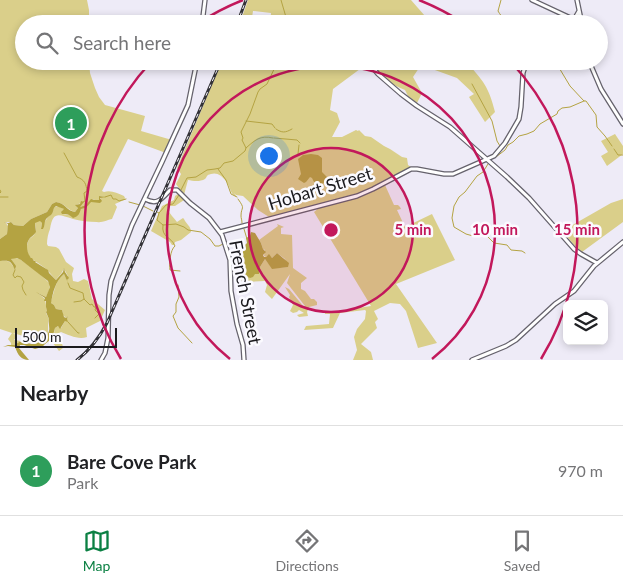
<!DOCTYPE html>
<html lang="en">
<head>
<meta charset="utf-8">
<style>
	body { margin:0; font-family:Lato,sans-serif; background:#f2f2f2; color:#202124 }
	.controls { position:absolute; right:15px; bottom:15px; display:grid; overflow:hidden; border-radius:8px; box-shadow:0 2px 8px #0003 }
	.controls button { width:45px; height:45px; display:grid; place-items:center; padding:0; border:0; border-bottom:1px solid #e0e0e0; background:#fff; color:#202124; font:25px sans-serif }
	.scale { position:absolute; left:15px; bottom:12px; width:102px; box-sizing:border-box; padding-left:5px; border:2px solid #1b1a1e; border-top:0; font-size:14px; line-height:18px; white-space:nowrap; color:#1b1a1e; -webkit-text-stroke:4px #fbfaff; paint-order:stroke }
	.you { position:absolute; left:268px; top:155px; width:18px; height:18px; margin:-12px; border:4px solid #fff; border-radius:50%; background:#1a73e8; box-shadow:0 0 0 8px #1a73e833 }
	.badge { display:grid; place-items:center; width:32px; height:32px; border-radius:50%; background:#0b8043; color:#fff; font-size:16px; font-weight:700 }
	.pin { position:absolute; translate:-50% -50%; border:2px solid #fff; box-shadow:0 1px 5px #0006 }
	.list { margin:0; padding:0; list-style:none }
	h2 { display:flex; justify-content:space-between; align-items:center; height:65px; margin:0; padding:0 20px; font-size:21px }
	h2 small { font-size:16px; font-weight:400; color:#757577 }
	.list li { display:grid; grid-template-columns:32px 1fr auto; gap:15px; align-items:center; box-sizing:border-box; height:90px; padding:0 20px; border-top:1px solid #e0e0e0 }
	.list b { display:block; font-size:19px; white-space:nowrap }
	.list p { margin:0; font-size:16px; white-space:nowrap; color:#757577 }
	.list em { font-size:16px; font-style:normal; color:#757577 }
	.icon { flex:none; width:28px; height:28px; fill:none; stroke:currentColor; stroke-width:2; stroke-linecap:round; stroke-linejoin:round }
	.map { position:relative; flex:none; width:623px; height:360px; overflow:hidden }
	.search { position:absolute; background:#fff; box-shadow:0 2px 8px #0003; left:15px; right:15px; top:15px; height:55px; display:flex; align-items:center; gap:12px; box-sizing:border-box; padding:0 18px; border-radius:28px; color:#757577; font-size:19px }
	.sheet { height:155px; background:#fff }
	nav { display:flex; justify-content:space-around; align-items:center; box-sizing:border-box; height:70px; border-top:1px solid #e0e0e0; background:#fff; font-size:14px; color:#757577 }
	nav a { display:grid; justify-items:center; gap:2px }
	nav .on { color:#0b8043 }
	.map>svg:first-child { display:block }
	.green { fill:#dacf8a }
	.water { fill:#b4a342 }
	.lines { fill:none; stroke-linecap:round; stroke-linejoin:round }
	.stream { stroke:#b4a342; stroke-width:1 }
	.secondary-casing { stroke:#65626c; stroke-width:5.5 }
	.secondary { stroke:#fff; stroke-width:3 }
	.rail-casing { stroke:#333237; stroke-width:3 }
	.rail { stroke:#fbfaff; stroke-width:1; stroke-dasharray:4; stroke-linecap:butt }
	.ring { fill:none; stroke:#c2185b; stroke-width:2.5 }
	.labels { text-anchor:middle; dominant-baseline:central; stroke-width:5; stroke-linejoin:round; paint-order:stroke }
	.street-label { font-size:18px; fill:#1b1a1e; stroke:#fbfaff }
	.centre { fill:#c2185b; stroke:#fbfaff; stroke-width:2.5 }
	.ring-label { font-size:15px; text-anchor:middle; font-weight:bold; fill:#c2185b; stroke:#fbfaff; stroke-width:5; stroke-linejoin:round; paint-order:stroke }
</style>
</head>
<body>
<div class="map">
<svg width="623" height="360" viewBox="0 0 623 360">
	<rect width="100%" height="100%" fill="#eeebf7"/>
	<path class="green" d="M 0,0 L 87,0 L 89,10 L 89,24 L 24,24 L 24,61 L 89,61 L 90,73 L 95,88 L 99,97 L 105,105 L 145,116 L 141,131 L 172,140 L 166,153 L 128,139 L 102,191 L 104,192 C 111,190 117,193 124,196 L 125,198 L 124,200 L 115,204 L 117,207 L 112,219 C 107,220 102,223 97,222 C 89,222 80,221 73,219 C 58,214 53,211 50,229 C 48,234 47,239 47,244 L 48,246 L 56,247 L 59,249 L 66,262 L 74,268 L 72,274 L 73,281 L 78,282 L 84,279 L 88,281 L 92,299 L 105,310 L 100,321 L 86,328 L 87,337 C 78,340 69,335 61,332 L 59,333 C 58,338 63,343 63,348 L 59,351 L 52,342 L 55,328 L 58,326 L 61,328 L 65,321 L 66,321 L 68,316 L 66,318 L 63,315 L 62,310 L 56,309 L 54,305 L 51,303 L 51,301 C 55,290 55,281 64,274 L 67,280 L 68,276 L 64,269 L 63,270 C 62,273 58,277 56,280 C 53,277 51,274 48,271 C 40,261 22,260 28,242 C 29,237 34,237 35,233 C 37,230 35,225 35,222 L 40,220 L 42,223 L 41,229 C 45,226 43,223 46,220 C 50,214 52,215 54,208 C 57,205 60,207 64,209 L 64,210 L 62,211 L 62,214 L 71,215 L 73,217 L 81,209 L 86,208 L 90,202 L 92,201 L 95,202 L 101,199 L 100,197 L 104,197 L 99,196 L 99,200 L 95,200 L 93,199 L 86,205 L 80,207 L 79,206 L 84,202 L 76,205 L 78,208 L 75,212 C 67,210 65,203 56,202 L 52,204 L 47,212 L 31,219 L 23,226 L 14,225 L 11,222 L 5,222 L 8,226 L 7,234 L 0,239 Z
		M 248,0 L 411,0 L 432,24 L 270,24 L 271,13 L 253,11 L 251,24 L 240,23 Z
		M 222,61 L 303,61 L 303,65 L 307,61 L 364,61 L 360,69 L 333,89 L 330,110 L 337,113 L 340,122 L 332,137 L 342,137 L 356,130 L 358,131 L 359,130 L 365,136 L 371,137 L 384,146 L 390,149 L 402,157 L 407,158 L 408,165 L 411,167 L 377,186 L 363,192 L 269,217 L 258,210 L 243,196 L 236,195 L 234,193 L 236,196 L 236,197 C 229,193 231,186 225,180 C 222,176 217,172 211,174 C 206,175 208,176 205,179 C 200,182 193,181 188,180 L 184,195 L 176,184 L 181,174 L 177,168 Z
		M 371,61 L 465,61 C 483,80 489,87 495,112 L 485,122 L 469,97 L 474,94 L 457,78 L 421,65 L 413,77 L 422,93 L 417,103 L 408,96 L 405,90 C 391,85 378,74 371,61 Z
		M 615,134 L 623,146 L 623,154 L 607,166 L 601,156 L 608,152 L 601,141 Z
		M 385,185 L 394,205 L 398,205 L 400,207 L 401,209 L 397,210 L 405,227 L 432,214 L 455,260 L 396,284 L 437,343 L 418,348 L 406,311 L 400,304 L 390,303 L 374,311 L 378,319 L 375,322 L 377,328 L 361,344 L 371,352 L 373,360 L 353,360 L 357,350 L 354,337 L 357,329 L 365,319 L 366,311 L 365,310 L 340,313 L 333,328 L 304,330 L 306,326 L 329,324 L 330,314 L 325,314 L 325,313 L 371,306 L 314,212 L 320,207 L 363,195 Z
		M 178,194 L 179,194 L 184,200 L 175,206 L 169,206 L 167,209 C 170,214 174,218 177,222 L 183,218 L 184,219 C 186,224 191,226 191,232 L 181,240 L 175,242 L 174,245 L 172,245 L 170,242 L 151,231 L 162,206 L 174,200 L 175,196 Z
		M 623,199 L 623,222 L 582,252 L 576,247 L 562,231 L 611,203 Z
		M 277,224 L 284,227 L 281,228 L 281,234 L 292,235 L 293,268 L 307,278 L 301,283 L 301,289 L 305,291 L 311,299 L 314,299 L 317,302 L 317,305 L 309,307 L 307,312 L 308,316 L 299,317 L 297,315 L 304,313 L 299,310 L 297,312 L 293,313 L 290,311 L 293,305 L 289,297 L 290,295 L 285,287 L 289,289 L 304,307 L 305,306 L 287,283 L 290,274 L 272,299 L 265,292 L 267,285 L 265,281 L 242,282 L 241,277 L 232,276 L 232,265 L 236,264 C 237,270 243,273 247,277 L 254,274 L 259,274 L 260,267 L 265,259 L 272,268 L 288,267 L 285,259 L 277,253 L 272,258 L 269,255 L 266,257 L 264,256 L 265,250 L 263,249 L 261,243 L 259,240 L 278,226 Z
		M 13,258 C 16,258 18,258 21,260 C 26,263 49,280 50,285 C 50,289 48,293 46,297 L 38,293 L 45,299 L 47,311 L 46,313 L 49,319 C 46,329 53,338 37,343 L 37,340 L 13,333 L 17,336 L 14,340 L 21,341 L 14,345 L 11,345 L 11,343 L 8,339 L 12,333 L 0,329 L 0,261 C 12,260 9,263 16,269 L 11,259 Z"/>
	<path class="water" d="M 311,154 L 318,155 L 322,158 L 322,172 L 328,178 L 328,181 L 322,184 L 315,184 L 312,178 L 310,177 L 306,182 L 304,183 L 298,179 L 301,174 L 298,159 L 303,155 Z
		M 99,196 L 106,197 L 100,198 L 102,201 L 100,203 L 91,202 L 86,208 L 81,209 C 79,214 79,216 73,218 C 69,214 67,214 62,214 L 61,212 L 64,209 L 56,206 L 54,208 C 52,216 51,214 46,219 C 44,222 45,226 43,229 L 41,229 L 42,223 L 40,221 L 35,223 L 36,232 C 34,235 32,236 30,238 C 25,244 27,253 31,258 L 32,258 L 34,261 L 36,261 L 35,262 L 48,270 L 49,273 L 56,280 L 63,272 L 64,268 L 65,272 L 69,278 L 67,280 L 68,283 L 64,274 C 55,282 53,292 51,303 L 54,305 L 56,309 L 62,310 L 64,317 L 66,318 L 68,316 L 67,319 L 68,322 L 65,321 L 60,329 L 58,326 L 55,328 L 52,339 L 53,342 L 50,340 L 45,344 L 42,347 L 35,349 L 24,345 L 20,345 L 19,348 L 29,360 C 21,360 18,355 15,347 L 8,346 L 3,347 L 8,345 L 14,345 L 21,341 C 24,342 30,344 33,344 C 40,343 47,338 49,331 C 50,327 48,323 49,319 L 46,312 L 47,311 L 46,307 L 46,301 L 44,301 L 45,298 L 36,292 L 46,297 L 50,287 L 48,281 L 21,260 L 17,258 L 11,259 L 16,266 L 15,270 C 11,261 10,260 0,261 L 0,239 L 7,234 L 8,224 L 4,222 L 8,223 L 11,222 L 14,225 L 23,226 L 31,219 L 47,212 L 52,204 L 56,202 C 65,203 67,211 75,212 L 78,208 L 75,205 L 80,204 L 81,201 L 84,202 L 80,207 L 86,205 L 91,199 L 95,200 L 99,200 Z
		M 251,232 L 255,233 L 261,243 L 263,249 L 266,252 L 263,255 L 264,257 L 266,257 L 269,254 L 272,258 L 277,253 L 289,263 L 288,267 L 272,269 L 265,259 L 260,267 L 259,274 L 255,274 L 253,277 L 250,278 C 243,275 237,271 235,263 C 239,258 243,257 243,250 L 239,249 L 242,241 L 243,242 L 243,246 L 245,245 L 247,243 L 246,238 L 250,236 Z"/>
	<g class="lines">
		<path class="stream" d="M 281,0 L 288,24
			M 501,0 L 498,11 C 502,18 506,21 513,24
			M 555,61 L 570,86 L 584,101 L 586,101 L 596,115 L 597,127 L 605,136 L 612,146
			M 472,84 L 492,121 L 497,141 L 500,146
			M 246,121 L 272,124 L 275,128
			M 276,129 C 282,133 285,133 292,129
			M 274,138 L 297,140 L 300,143
			M 246,148 C 255,140 260,135 273,138
			M 614,149 L 618,155 L 623,155
			M 64,153 L 77,177 C 85,180 86,184 87,191 L 84,193 L 85,201 L 83,202
			M 298,154 L 299,145
			M 496,157 L 505,150 L 508,145 L 513,142 L 519,136 L 527,134 L 534,131 L 540,124 L 557,114 L 558,111 L 562,108 L 570,107 L 584,101
			M 218,169 L 226,180 L 231,194 L 237,197
			M 0,190 L 1,192 L 0,193
			M 181,190 L 187,178 L 196,177 L 207,170 L 215,169 L 220,168 L 224,163 L 233,161 L 245,151 L 246,148 L 242,140 L 243,138 L 241,132 L 250,114 L 258,92 L 260,89 L 267,84 L 278,61
			M 0,197 L 8,197
			M 105,197 L 111,195 L 113,199 L 116,199 L 119,201 L 126,199
			M 238,199 C 246,210 241,206 241,216 C 241,218 242,220 242,223
			M 129,202 L 140,205
			M 143,206 L 153,211
			M 157,212 L 159,213 L 166,205 L 173,204 L 179,195
			M 159,213 L 157,220 L 163,225 L 176,224 L 184,227 L 188,230 L 201,232 L 210,239 L 215,246 L 219,246 L 223,244
			M 163,225 C 161,238 171,236 175,246 C 170,250 169,264 170,270 L 180,271
			M 244,229 L 247,239
			M 485,234 L 483,230 L 479,231 L 473,236 L 466,234 L 454,227 L 452,218 L 454,206 L 459,197 L 465,192 L 477,176 L 483,172 L 488,164
			M 486,235 L 494,243 L 507,245 L 511,250 L 522,251 L 525,253
			M 227,243 L 230,243 L 239,246
			M 15,270 L 13,275 L 15,278 L 17,276 L 21,277 L 24,282 L 22,286 L 23,290 L 26,295
			M 68,283 L 70,288 L 83,293 L 84,299 L 90,305 L 92,304 L 94,307 L 96,307 L 95,310 L 99,314 L 95,318
			M 178,285 L 179,297 L 176,304 L 176,312 L 173,316 L 178,328 L 192,343
			M 74,302 L 81,301 L 84,299
			M 68,322 L 78,333 L 79,333"/>
		<g class="secondary-casing">
			<path id="secondary" d="M 532,0 L 575,20
				M 577,0 L 582,24
				M 203,16 L 210,23 L 215,24
				M 202,24 L 205,0
				M 576,24 L 575,18 L 579,11
				M 367,61 L 378,74 L 401,94 L 417,106 L 450,127 L 507,177 L 529,198 L 574,249 L 581,254 L 597,263
				M 589,61 L 601,89 L 623,124
				M 145,199 C 158,206 162,198 170,190 L 177,190 L 190,203 L 209,218 L 222,235 L 230,260 L 231,291 L 237,324 L 243,345 L 244,360
				M 220,232 L 357,196 L 373,189 L 411,169 L 417,169 L 444,174 L 453,174 L 494,156 L 505,143 L 519,119 L 521,107 L 523,73 L 525,67 L 533,61
				M 101,360 L 105,353 L 108,338 L 109,295 L 111,281 L 132,225 L 162,162 L 188,105 L 197,61
				M 472,360 L 506,346 L 516,340 L 555,304 L 574,291 L 594,266 L 623,242"/>
		</g>
		<use href="#secondary" class="secondary"/>
		<g class="rail-casing">
			<path id="rail" d="M 237,24 L 246,0
				M 77,360 C 90,350 99,338 107,323 L 221,61"/>
		</g>
		<use href="#rail" class="rail"/>
	</g>
	<circle cx="331" cy="230" r="82" fill="#c2185b" fill-opacity=".12"/>
	<g class="ring">
		<circle cx="331" cy="230" r="82"/>
		<path d="M230 359A164 164 0 1 1 432 359"/>
		<path d="M121 359A246 246 0 0 1 151 62M197 24A246 246 0 0 1 243 0M419 0A246 246 0 0 1 465 24M511 62A246 246 0 0 1 541 359"/>
	</g>
	<g class="labels">
		<g class="street-label">
			<text transform="translate(320 188) rotate(-17)">Hobart Street</text>
			<text transform="translate(246 292) rotate(79)">French Street</text>
		</g>
	</g>
	<circle cx="331" cy="230" r="8" class="centre"/>
	<g class="ring-label">
		<text x="413" y="235">5 min</text>
		<text x="495" y="235">10 min</text>
		<text x="577" y="235">15 min</text>
	</g>
</svg>
<div class="controls">
<button><svg class="icon" aria-label="layers" viewBox="0 0 24 24"><path d="M12 4l9 5-9 5-9-5zM3 14l9 5 9-5"/></svg></button>
</div>
<div class="scale">500 m</div>
<div class="you"></div>
<div class="pin badge" style="left:71px;top:123px;background:#2e9e5b">1</div>
<div class="search"><svg class="icon" aria-label="search" viewBox="0 0 24 24"><circle cx="10" cy="10" r="6"/><path d="M15 15l6 6"/></svg>Search here</div>
</div>
<section class="sheet">
<h2>Nearby<small></small></h2>
<ul class="list">
<li><span class="badge" style="background:#2e9e5b">1</span><div><b>Bare Cove Park</b><p>Park</p></div><em>970 m</em></li>
</ul>
</section>
<nav>
<a class="on"><svg class="icon" aria-label="map" viewBox="0 0 24 24"><path d="M3 6l6-2 6 2 6-2v14l-6 2-6-2-6 2zM9 4v14M15 6v14"/></svg>Map</a>
<a><svg class="icon" aria-label="directions" viewBox="0 0 24 24"><path d="M12 3l9 9-9 9-9-9zM9 14v-3h6M13 9l2 2-2 2"/></svg>Directions</a>
<a><svg class="icon" aria-label="saved" viewBox="0 0 24 24"><path d="M7 4h10v16l-5-4-5 4z"/></svg>Saved</a>
</nav>
</body>
</html>
